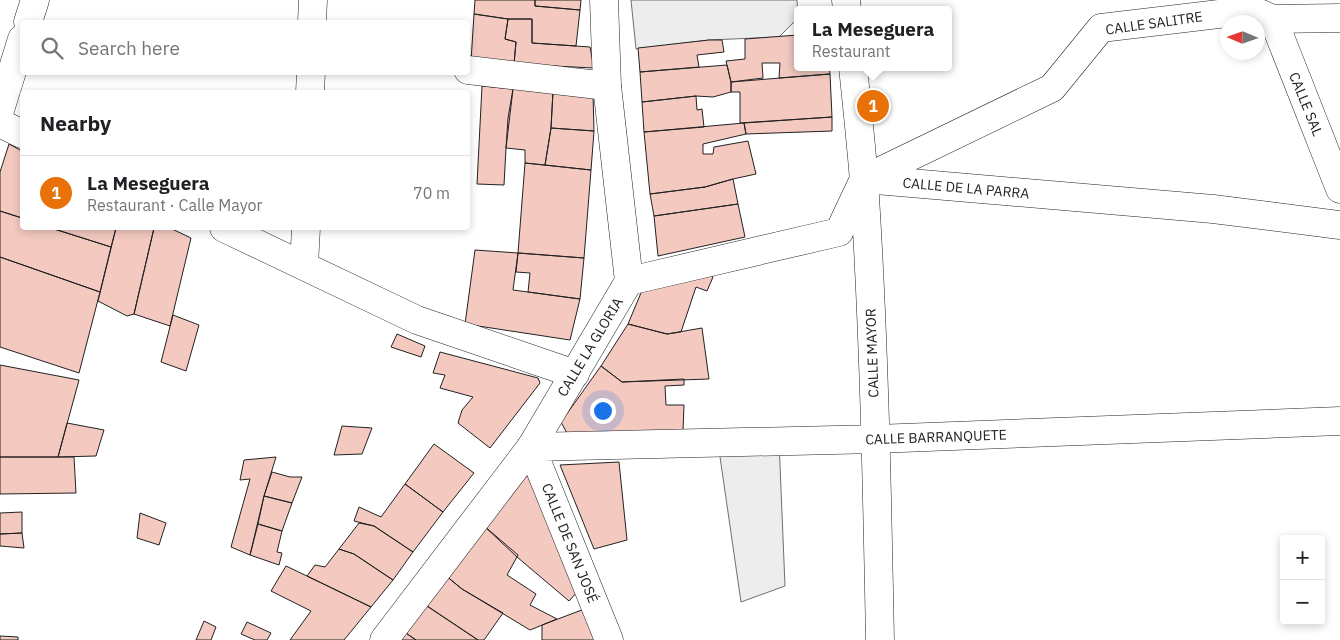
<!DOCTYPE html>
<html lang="en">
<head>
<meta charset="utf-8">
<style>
	body { margin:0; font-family:"IBM Plex Sans",sans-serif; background:#f2f2f2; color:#202124 }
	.controls { position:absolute; right:15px; bottom:15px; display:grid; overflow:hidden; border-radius:5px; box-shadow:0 2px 8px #0003 }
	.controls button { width:45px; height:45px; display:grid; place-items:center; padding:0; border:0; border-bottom:1px solid #e0e0e0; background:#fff; color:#202124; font:25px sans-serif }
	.compass { position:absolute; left:1220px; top:15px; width:45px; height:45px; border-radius:50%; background:#fff; box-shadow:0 2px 8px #0003; rotate:272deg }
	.you { position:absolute; left:602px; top:410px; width:18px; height:18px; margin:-12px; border:4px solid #fff; border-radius:50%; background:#1a73e8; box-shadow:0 0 0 8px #1a73e833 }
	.badge { display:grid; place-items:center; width:32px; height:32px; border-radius:50%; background:#0f766e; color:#fff; font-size:16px; font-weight:700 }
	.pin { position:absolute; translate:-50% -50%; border:2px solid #fff; box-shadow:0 1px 5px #0006 }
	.popup { position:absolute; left:794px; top:6px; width:158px; height:65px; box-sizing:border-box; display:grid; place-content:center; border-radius:5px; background:#fff; filter:drop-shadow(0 1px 4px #0005); font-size:16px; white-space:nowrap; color:#757577 }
	.popup b { font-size:19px; color:#202124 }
	.popup::after { content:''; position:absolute; left:50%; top:100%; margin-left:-10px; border:10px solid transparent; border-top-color:#fff }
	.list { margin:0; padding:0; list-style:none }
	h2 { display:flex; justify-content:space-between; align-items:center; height:65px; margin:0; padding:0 20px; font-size:21px }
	h2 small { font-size:16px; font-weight:400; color:#757577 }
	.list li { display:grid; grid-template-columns:32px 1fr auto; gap:15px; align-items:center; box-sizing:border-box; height:75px; padding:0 20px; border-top:1px solid #e0e0e0 }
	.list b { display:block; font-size:19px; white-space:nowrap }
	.list p { margin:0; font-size:16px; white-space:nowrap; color:#757577 }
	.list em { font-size:16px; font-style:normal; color:#757577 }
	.icon { flex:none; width:28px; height:28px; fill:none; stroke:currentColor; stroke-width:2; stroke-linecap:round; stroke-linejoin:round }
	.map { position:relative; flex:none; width:1340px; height:640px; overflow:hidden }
	.search { position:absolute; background:#fff; box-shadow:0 2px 8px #0003; left:20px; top:20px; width:450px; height:55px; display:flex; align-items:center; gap:12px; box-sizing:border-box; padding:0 18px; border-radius:5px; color:#757577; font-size:19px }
	.panel { position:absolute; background:#fff; box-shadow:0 2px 8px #0003; left:20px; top:90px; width:450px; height:140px; border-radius:5px }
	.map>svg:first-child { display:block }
	.parking { fill:#ededed; stroke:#6f6f6f }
	.building { fill:#f3c9c0; stroke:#222 }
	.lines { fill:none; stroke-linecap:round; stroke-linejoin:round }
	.minor-casing { stroke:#222; stroke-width:29 }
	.major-casing { stroke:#222; stroke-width:29 }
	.minor { stroke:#fff; stroke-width:28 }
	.major { stroke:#fff; stroke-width:28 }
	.labels { text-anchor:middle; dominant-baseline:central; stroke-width:4; stroke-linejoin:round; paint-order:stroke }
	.street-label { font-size:14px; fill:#222; stroke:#fff }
</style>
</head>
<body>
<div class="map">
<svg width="1340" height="640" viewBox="0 0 1340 640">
	<rect width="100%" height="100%" fill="#fff"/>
	<path class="parking" d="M 631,0 L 797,0 L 798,18 L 779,37 L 709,40 L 636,49 Z
		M 779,441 L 785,586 L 741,602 L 718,443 Z"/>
	<path class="building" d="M 475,0 L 535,0 L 535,6 L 580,10 L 576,46 L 532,43 L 532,19 L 508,19 L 474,14 Z
		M 535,0 L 581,0 L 580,10 L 535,6 Z
		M 474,14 L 508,19 L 505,39 L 516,42 L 514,64 L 471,61 Z
		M 508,19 L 532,19 L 532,43 L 590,47 L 594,68 L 514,64 L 516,42 L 505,39 Z
		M 798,35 L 798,67 L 829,67 L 830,74 L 779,78 L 780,63 L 762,63 L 763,78 L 731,82 L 726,61 L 745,59 L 745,39 Z
		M 709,40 L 722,40 L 724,52 L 697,55 L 699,67 L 640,72 L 638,48 Z
		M 727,65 L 731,82 L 731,92 L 713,97 L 696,96 L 642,102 L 640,72 Z
		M 830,74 L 832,117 L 740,123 L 740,92 L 731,92 L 731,82 Z
		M 482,86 L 513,89 L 506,148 L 504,185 L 477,184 Z
		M 513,89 L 553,91 L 551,128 L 545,165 L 525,163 L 525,150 L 506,148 L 508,118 Z
		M 553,91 L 593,94 L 594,131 L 551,128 Z
		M 696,96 L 697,110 L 702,109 L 704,127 L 644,132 L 642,102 Z
		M 832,117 L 832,131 L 746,134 L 744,123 Z
		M 744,123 L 746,134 L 703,144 L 703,154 L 713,154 L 714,147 L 748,141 L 756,174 L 733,179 L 705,187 L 650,194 L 644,132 Z
		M 551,128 L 594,131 L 591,170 L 545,165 Z
		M 9,144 L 22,151 L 22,218 L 0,211 L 0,172 Z
		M 525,163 L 591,170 L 584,258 L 518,253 Z
		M 733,179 L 738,204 L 654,216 L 650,194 L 705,187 Z
		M 738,204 L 745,237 L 658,256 L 654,216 Z
		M 0,211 L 22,218 L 22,228 L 51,228 L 111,247 L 100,292 L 0,257 Z
		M 51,228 L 116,228 L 111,247 Z
		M 116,228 L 154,228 L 134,314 L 127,316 L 98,301 Z
		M 154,228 L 170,228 L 191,238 L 170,326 L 134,314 Z
		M 475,250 L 518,253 L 513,290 L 580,299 L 570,340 L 465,324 Z
		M 518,253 L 584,258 L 580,299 L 528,292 L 530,273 L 516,272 Z
		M 0,257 L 100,292 L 79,373 L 0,347 Z
		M 705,271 L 713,277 L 707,291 L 696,287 L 681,332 L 667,334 L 628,324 L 643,288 Z
		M 173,315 L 199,325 L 186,371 L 161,362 Z
		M 628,324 L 667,334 L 702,328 L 709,379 L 622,382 L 601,366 Z
		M 397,334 L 425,346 L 421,357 L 391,347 Z
		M 440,352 L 538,378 L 540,383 L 490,448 L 458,423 L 462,410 L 473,397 L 440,388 L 445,375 L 433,373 Z
		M 0,365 L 79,380 L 58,457 L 0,457 Z
		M 601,366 L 622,382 L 684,379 L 684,385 L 665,386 L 666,405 L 684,405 L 683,431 L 569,437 L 561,422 Z
		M 67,423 L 104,430 L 96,456 L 58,457 Z
		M 342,426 L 372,428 L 362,454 L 334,455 Z
		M 434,444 L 474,473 L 443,512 L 405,484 Z
		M 0,457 L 74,457 L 76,493 L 0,494 Z
		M 276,457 L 264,496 L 250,555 L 231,547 L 250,479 L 240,480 L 244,460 Z
		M 619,462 L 627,540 L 594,549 L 560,465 Z
		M 272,472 L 290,477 L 302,477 L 292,503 L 264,496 Z
		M 518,475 L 533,476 L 579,590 L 569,601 L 517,557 L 483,525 Z
		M 405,484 L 443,512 L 413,552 L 374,526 L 354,521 L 359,507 L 381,517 Z
		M 264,496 L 292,503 L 282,531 L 258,524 Z
		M 22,512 L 22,533 L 0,534 L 0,513 Z
		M 140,513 L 166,523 L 159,545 L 137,538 Z
		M 359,523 L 374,526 L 413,552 L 393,580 L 354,554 L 339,549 Z
		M 258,524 L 282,531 L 277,552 L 282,553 L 279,565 L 250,555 Z
		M 483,525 L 518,555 L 507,575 L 536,594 L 530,605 L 557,619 L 530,630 L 462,589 L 445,575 Z
		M 22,533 L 24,548 L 0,546 L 0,534 Z
		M 339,549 L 354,554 L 393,580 L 371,607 L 307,576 L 315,565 L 325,567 Z
		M 286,566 L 307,576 L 371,607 L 344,640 L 290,640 L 311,611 L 271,591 Z
		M 445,575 L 462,589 L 503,613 L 484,640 L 478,640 L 424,604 Z
		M 424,604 L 478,640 L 416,640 L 403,631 Z
		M 587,608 L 600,640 L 542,640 L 542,625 Z
		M 204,621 L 216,627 L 211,640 L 196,640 Z
		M 247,622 L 271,633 L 267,640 L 255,640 L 241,634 Z
		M 403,631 L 416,640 L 396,640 Z
		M 0,636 L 18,637 L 18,640 L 0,640 Z"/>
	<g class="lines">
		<g class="minor-casing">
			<path id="minor" d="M 846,0 L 847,10
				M 1273,19 L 1340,189
				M 28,22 L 35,0
				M 312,22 L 313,0
				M 853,67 C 857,105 861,143 864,181 C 874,333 877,487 880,640
				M 468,70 L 607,86
				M 310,92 L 311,72
				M 0,110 L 22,39
				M 0,123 L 22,134
				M 864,179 L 1052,88 L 1101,28 L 1252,10 L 1273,19 L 1340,18
				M 224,228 L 417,320 L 575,374
				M 304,265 L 306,228
				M 629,281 L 839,232 L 864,179 L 1213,209 L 1340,225
				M 609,640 L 531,447 L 876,439 L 1340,421"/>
		</g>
		<g class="major-casing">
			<path id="major" d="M 384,640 L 531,447 L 629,281 L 607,86 L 604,0"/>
		</g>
		<use href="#minor" class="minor"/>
		<use href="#major" class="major"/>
	</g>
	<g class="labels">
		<g class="street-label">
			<text transform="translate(1154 23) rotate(-8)">CALLE SALITRE</text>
			<text transform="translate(1306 104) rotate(68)">CALLE SAL</text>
			<text transform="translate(966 188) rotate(5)">CALLE DE LA PARRA</text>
			<text transform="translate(590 347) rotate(-59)">CALLE LA GLORIA</text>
			<text transform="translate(872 353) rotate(-92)">CALLE MAYOR</text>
			<text transform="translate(936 437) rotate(-2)">CALLE BARRANQUETE</text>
			<text transform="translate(570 543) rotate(68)">CALLE DE SAN JOSÉ</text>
		</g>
	</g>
</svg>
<div class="controls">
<button>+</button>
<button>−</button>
</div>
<svg class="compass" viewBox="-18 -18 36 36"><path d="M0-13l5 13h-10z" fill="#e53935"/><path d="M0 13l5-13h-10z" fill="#757577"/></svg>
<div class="you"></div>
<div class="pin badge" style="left:873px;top:106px;background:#e8710a">1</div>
<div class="popup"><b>La Meseguera</b>Restaurant</div>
<div class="search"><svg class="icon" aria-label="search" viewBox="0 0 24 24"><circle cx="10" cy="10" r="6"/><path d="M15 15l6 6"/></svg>Search here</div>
<section class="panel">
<h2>Nearby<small></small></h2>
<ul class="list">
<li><span class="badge" style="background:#e8710a">1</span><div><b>La Meseguera</b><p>Restaurant · Calle Mayor</p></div><em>70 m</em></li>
</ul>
</section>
</div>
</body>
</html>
